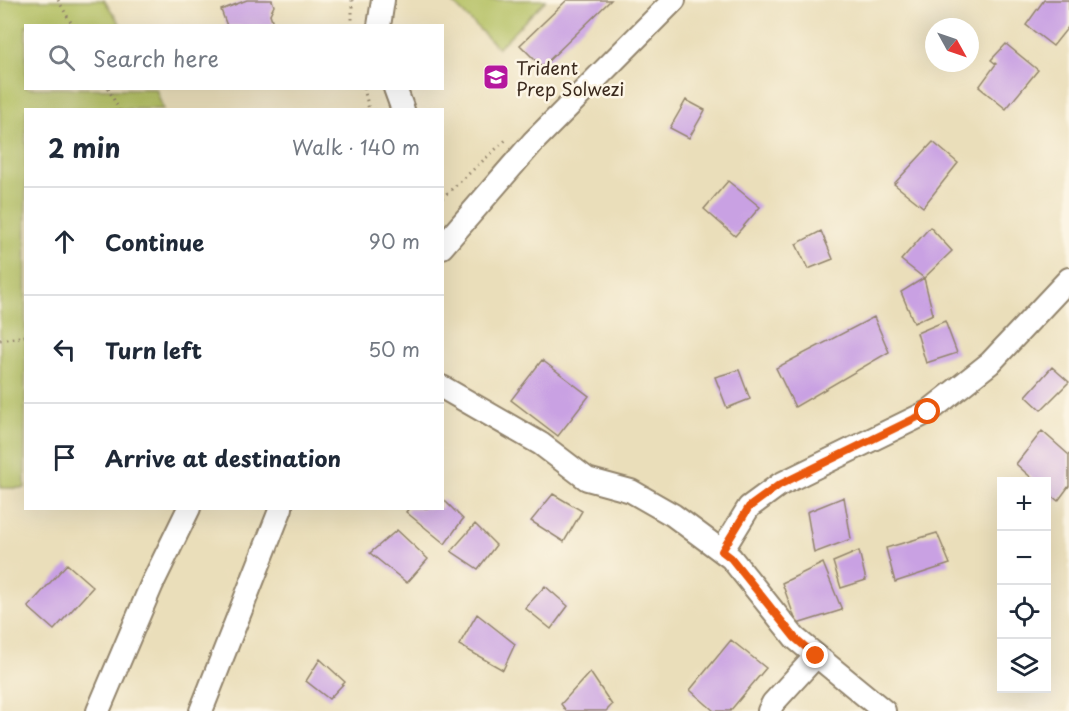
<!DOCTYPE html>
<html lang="en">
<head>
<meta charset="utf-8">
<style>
	body { margin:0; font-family:"Playpen Sans",sans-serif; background:#f2f2f3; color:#1f2937 }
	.controls { position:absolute; right:18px; bottom:18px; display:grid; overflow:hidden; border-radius:0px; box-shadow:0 6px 24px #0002 }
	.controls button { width:54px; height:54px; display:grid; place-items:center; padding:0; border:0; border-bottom:2px solid #e0e1e3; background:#fff; color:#1f2937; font:30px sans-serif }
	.compass { position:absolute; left:925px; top:18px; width:54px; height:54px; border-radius:50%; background:#fff; box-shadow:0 6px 24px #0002; rotate:130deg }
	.stop { position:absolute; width:18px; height:18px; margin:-14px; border:4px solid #ea580c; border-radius:50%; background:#fff }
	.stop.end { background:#ea580c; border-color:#fff; box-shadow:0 2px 6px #0008 }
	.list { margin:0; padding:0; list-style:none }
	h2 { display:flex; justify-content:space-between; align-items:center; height:78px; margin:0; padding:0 24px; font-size:26px }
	h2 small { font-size:20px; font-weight:400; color:#747a83 }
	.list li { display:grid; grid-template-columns:39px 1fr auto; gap:18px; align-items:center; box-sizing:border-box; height:108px; padding:0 24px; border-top:2px solid #e0e1e3 }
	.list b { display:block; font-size:22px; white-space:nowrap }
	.list em { font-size:20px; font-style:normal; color:#747a83 }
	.icon { flex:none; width:33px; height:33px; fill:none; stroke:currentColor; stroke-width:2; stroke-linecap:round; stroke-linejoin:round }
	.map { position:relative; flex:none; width:1069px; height:711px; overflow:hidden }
	.search { position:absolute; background:#fff; box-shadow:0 6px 24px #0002; left:24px; top:24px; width:420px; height:66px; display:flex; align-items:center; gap:15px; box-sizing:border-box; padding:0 21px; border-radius:0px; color:#747a83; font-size:22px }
	.panel { position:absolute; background:#fff; box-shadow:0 6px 24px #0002; left:24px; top:108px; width:420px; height:402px; border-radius:0px }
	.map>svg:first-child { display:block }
	.green { fill:#b3c062; stroke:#777540; stroke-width:1.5 }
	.building { fill:#c9a1e3 }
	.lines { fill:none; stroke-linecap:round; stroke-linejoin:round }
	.minor-casing { stroke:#92846c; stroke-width:26 }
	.path { stroke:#92846c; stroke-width:3; stroke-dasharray:1.5 4.5; stroke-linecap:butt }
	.minor { stroke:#fff; stroke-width:22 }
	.route { stroke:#ea580c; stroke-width:8 }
	.labels { text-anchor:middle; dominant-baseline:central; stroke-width:5; stroke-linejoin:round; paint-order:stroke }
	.poi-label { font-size:18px; fill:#3b2a1e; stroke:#fcf5e5; text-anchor:start }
</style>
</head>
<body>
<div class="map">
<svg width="1069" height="711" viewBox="0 0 1069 711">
	<rect width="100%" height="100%" fill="#fcf5e5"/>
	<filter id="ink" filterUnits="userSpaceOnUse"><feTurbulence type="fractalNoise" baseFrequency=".0167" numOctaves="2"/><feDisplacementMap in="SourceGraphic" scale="12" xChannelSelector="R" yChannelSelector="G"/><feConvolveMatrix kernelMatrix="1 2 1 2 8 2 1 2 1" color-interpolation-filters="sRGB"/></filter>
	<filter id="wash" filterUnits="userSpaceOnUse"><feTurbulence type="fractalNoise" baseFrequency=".008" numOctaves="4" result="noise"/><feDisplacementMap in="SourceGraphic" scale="24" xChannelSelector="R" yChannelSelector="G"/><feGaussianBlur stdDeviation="1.35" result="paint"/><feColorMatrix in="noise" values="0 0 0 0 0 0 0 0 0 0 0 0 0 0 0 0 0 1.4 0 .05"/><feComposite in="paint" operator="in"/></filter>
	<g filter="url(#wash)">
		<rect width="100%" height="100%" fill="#eadeba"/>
		<path class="green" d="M 0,0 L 104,0 L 121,25 L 26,26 L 26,88 L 156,89 L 163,109 L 26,110 L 25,488 L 0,488 Z
			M 450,0 L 546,0 L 498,48 Z"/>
		<g id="blocks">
			<path class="building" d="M 247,0 L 272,0 L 274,6 L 270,14 L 274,26 L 227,26 L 221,10 Z
				M 567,0 L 611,0 L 542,67 L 520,45 Z
				M 1044,0 L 1069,0 L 1069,26 L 1053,46 L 1026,25 Z
				M 1006,44 L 1038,70 L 1006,109 L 979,87 L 996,64 L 991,60 Z
				M 686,100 L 705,110 L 689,138 L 670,128 Z
				M 933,142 L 958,163 L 923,207 L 894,184 Z
				M 728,181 L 760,207 L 735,236 L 704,209 Z
				M 930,227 L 952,251 L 924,278 L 901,260 Z
				M 821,231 L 833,259 L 808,269 L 796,244 Z
				M 924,278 L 933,314 L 914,323 L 901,292 Z
				M 874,317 L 889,352 L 795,407 L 776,368 Z
				M 945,321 L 957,353 L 926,363 L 917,333 Z
				M 542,360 L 589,396 L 558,436 L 511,400 Z
				M 1052,367 L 1069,382 L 1041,410 L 1026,396 Z
				M 739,370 L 750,399 L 727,408 L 715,377 Z
				M 1042,431 L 1069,455 L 1069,486 L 1058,501 L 1046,491 L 1046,482 L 1036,482 L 1016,464 Z
				M 553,494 L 582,511 L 564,542 L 531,521 Z
				M 844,497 L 851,539 L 814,553 L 807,512 Z
				M 442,498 L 463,519 L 445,544 L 406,512 L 409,508 L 442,508 Z
				M 475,524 L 496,545 L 478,569 L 451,551 Z
				M 397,530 L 428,559 L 407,583 L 370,553 Z
				M 937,533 L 950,564 L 895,582 L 886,548 Z
				M 859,551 L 866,580 L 841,588 L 833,562 Z
				M 823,563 L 842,610 L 797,624 L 782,583 Z
				M 67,564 L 93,587 L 54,630 L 28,607 Z
				M 545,586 L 568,606 L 551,629 L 525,608 Z
				M 477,614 L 515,644 L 503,670 L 459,645 Z
				M 731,640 L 766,668 L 730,711 L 714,711 L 690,690 Z
				M 320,659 L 345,682 L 329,699 L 306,681 Z
				M 590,672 L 612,705 L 606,711 L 566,711 L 561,704 Z"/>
		</g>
	</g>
	<g filter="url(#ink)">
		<use href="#blocks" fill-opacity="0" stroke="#92846c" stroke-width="1.5"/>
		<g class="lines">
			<g class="minor-casing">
				<path id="minor" d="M 379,26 L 383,0
					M 395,88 L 403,110
					M 442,247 L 533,142 L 674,0
					M 442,387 L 541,444 L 587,479 L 631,491 L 673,515 L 731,558 L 795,638 L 884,711
					M 722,551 L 749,507 L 779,485 L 928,412 L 990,363 L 1069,279
					M 98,711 L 152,584 L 189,508
					M 201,711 L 281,508
					M 769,711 L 773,703 L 816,656"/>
			</g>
			<path class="path" d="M 58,0 L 73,26
				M 352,0 L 352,26
				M 108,88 L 119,110
				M 364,88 L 369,110
				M 442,198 L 508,138
				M 0,340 L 26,336"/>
			<use href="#minor" class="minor"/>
		</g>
	</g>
	<g class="lines" filter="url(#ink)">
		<path class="route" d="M 816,656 L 795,638 L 731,558 L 722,551 L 749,507 L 779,485 L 928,412"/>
	</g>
	<defs>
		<g id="school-square" transform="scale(1.35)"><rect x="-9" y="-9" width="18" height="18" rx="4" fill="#b5179e" stroke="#fcf5e5"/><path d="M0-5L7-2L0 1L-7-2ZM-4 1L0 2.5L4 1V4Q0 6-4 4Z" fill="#fff"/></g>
	</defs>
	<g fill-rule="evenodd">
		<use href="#school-square" x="496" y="77"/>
	</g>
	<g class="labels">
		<g class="poi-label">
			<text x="516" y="67">Trident<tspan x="516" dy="21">Prep Solwezi</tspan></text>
		</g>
	</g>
</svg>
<div class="controls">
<button>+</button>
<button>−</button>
<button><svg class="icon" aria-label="locate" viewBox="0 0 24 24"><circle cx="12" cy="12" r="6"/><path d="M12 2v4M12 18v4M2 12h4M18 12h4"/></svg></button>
<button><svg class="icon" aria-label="layers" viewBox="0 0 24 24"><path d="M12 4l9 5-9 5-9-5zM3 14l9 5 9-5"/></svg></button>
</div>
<svg class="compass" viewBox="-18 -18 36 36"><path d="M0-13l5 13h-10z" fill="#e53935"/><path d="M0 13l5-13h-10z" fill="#747a83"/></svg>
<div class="stop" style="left:928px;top:412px"></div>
<div class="stop end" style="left:816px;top:656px"></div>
<div class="search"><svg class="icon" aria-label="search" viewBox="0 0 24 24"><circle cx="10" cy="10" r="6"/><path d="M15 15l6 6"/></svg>Search here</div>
<section class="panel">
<h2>2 min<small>Walk · 140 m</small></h2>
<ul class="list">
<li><svg class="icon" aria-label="ahead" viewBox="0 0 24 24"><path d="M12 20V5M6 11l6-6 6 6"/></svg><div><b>Continue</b></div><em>90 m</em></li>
<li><svg class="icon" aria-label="left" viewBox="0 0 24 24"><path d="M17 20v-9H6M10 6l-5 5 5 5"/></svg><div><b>Turn left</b></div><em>50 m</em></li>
<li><svg class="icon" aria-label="arrive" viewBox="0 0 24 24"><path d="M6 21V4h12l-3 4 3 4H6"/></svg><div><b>Arrive at destination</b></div></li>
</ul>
</section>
</div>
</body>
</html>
